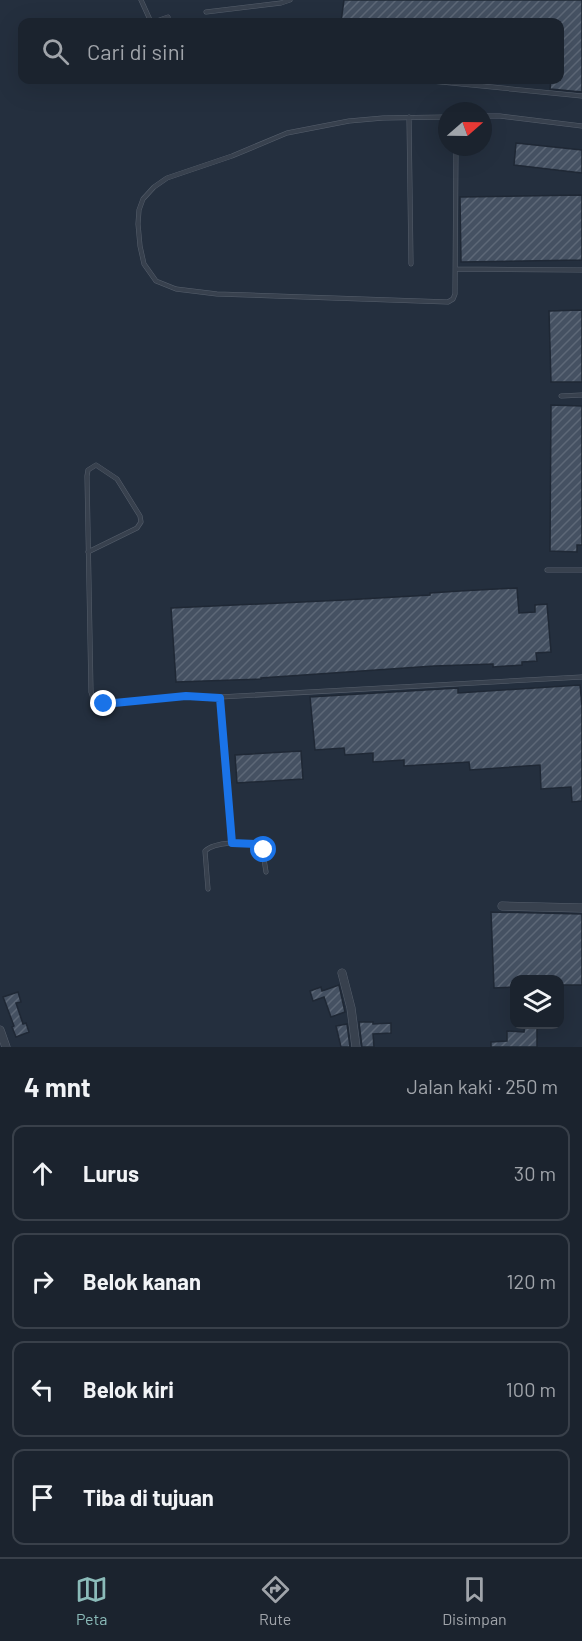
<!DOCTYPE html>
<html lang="id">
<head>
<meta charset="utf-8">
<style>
	body { margin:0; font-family:Barlow,sans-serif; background:#282f3a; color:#f1f3f6 }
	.controls { position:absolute; right:18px; bottom:18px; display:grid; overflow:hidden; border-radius:12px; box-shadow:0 6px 24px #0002 }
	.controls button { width:54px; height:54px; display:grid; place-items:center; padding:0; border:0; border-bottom:2px solid #39404a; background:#1b232e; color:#f1f3f6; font:30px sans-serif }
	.compass { position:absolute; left:438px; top:102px; width:54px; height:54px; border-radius:50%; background:#1b232e; box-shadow:0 6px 24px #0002; rotate:70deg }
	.stop { position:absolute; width:18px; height:18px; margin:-14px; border:4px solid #1a73e8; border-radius:50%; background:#fff }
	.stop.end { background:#1a73e8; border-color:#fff; box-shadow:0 2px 6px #0008 }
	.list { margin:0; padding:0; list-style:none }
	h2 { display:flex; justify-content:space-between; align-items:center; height:78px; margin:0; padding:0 24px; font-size:26px }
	h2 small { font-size:20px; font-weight:400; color:#a0a4aa }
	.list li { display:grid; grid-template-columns:39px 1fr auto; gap:18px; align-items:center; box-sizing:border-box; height:96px; margin:0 12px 12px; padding:0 12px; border:2px solid #39404a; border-radius:12px }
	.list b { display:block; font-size:22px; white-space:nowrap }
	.list em { font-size:20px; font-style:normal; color:#a0a4aa }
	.icon { flex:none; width:33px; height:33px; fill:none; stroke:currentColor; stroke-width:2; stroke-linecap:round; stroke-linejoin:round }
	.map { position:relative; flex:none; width:582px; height:1047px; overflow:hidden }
	.search { position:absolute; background:#1b232e; box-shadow:0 6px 24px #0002; left:18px; right:18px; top:18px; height:66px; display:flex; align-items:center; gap:15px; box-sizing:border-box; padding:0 21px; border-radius:12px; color:#a0a4aa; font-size:22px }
	.sheet { height:510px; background:#1b232e }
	nav { display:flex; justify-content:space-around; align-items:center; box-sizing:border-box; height:84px; border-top:2px solid #39404a; background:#1b232e; font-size:16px; color:#a0a4aa }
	nav a { display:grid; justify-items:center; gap:3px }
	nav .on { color:#8bbbb9 }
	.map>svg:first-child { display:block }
	.building { fill:url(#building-hatch); stroke:#1f2835; stroke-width:1.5 }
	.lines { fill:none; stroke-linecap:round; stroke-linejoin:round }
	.service-casing { stroke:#565f6c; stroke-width:5 }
	.minor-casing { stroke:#565f6c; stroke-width:9 }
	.service { stroke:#38414e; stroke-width:4 }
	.minor { stroke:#38414e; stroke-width:8 }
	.route { stroke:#1a73e8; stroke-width:8 }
</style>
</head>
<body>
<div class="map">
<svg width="582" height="1047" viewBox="0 0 582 1047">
	<defs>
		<pattern id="building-hatch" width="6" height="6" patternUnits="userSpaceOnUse" patternTransform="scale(1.5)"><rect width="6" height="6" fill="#455162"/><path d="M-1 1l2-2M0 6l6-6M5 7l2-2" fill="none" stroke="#5d6877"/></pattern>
	</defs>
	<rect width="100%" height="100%" fill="#242f3e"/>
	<path class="building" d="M 344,0 L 582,0 L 582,92 L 550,89 L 551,80 L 560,80 L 560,22 L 341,22 Z
		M 516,143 L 582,150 L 582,173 L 514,165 Z
		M 582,195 L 582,260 L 461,262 L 460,197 Z
		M 582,310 L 582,382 L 551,382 L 549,311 Z
		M 551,405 L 582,406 L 582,545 L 577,545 L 577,552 L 550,551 Z
		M 517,588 L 519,613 L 535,612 L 535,605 L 547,604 L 551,652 L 536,653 L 537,661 L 522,662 L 522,665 L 493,667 L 493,664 L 434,666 L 261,678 L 261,679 L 176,682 L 171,608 L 344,600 L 430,595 L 430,593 L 460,591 Z
		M 580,685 L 582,706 L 582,801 L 572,802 L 571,787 L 541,789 L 540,765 L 470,770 L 469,762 L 404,766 L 404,760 L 373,762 L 373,753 L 345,755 L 344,748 L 315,750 L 310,697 L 458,688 L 458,693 Z
		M 301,751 L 303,779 L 237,783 L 235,755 Z
		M 491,912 L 582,914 L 582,985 L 560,985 L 560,980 L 514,980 L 514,987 L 494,988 Z
		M 339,985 L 345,1012 L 331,1017 L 324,997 L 313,1001 L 310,991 L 321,987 L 322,991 Z
		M 18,992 L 21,1002 L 16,1003 L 23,1024 L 26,1023 L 29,1032 L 16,1037 L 12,1027 L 14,1026 L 3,997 Z
		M 359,1022 L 373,1022 L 373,1024 L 391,1023 L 391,1033 L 373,1034 L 374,1047 L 362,1047 Z
		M 347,1024 L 350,1047 L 341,1047 L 336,1026 Z
		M 525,1024 L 537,1024 L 537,1047 L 491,1047 L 491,1042 L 507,1041 L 507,1031 L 524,1032 Z"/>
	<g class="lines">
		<g class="service-casing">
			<path id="service" d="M 141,0 L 151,22
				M 206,12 L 281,3 L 290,0
				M 154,22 L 168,17
				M 421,80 L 582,96
				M 483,116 L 500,116 L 582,126
				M 409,117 L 411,264
				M 447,117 L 383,118 L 349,121 L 287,133 L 232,156 L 167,178 L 154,187 L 143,199 L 139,210 L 138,224 L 140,246 L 144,264 L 156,281 L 176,289 L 217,294 L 448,302 L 453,299 L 455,294 L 456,147
				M 456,269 L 582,270
				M 561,396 L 582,395
				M 88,552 L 137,528 L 141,522 L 140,516 L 117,479 L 96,465 L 88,470 L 87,476 L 91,692 L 94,701 L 104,704 L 187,696 L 220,697 L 582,677
				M 547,570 L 582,570
				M 220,697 L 232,843
				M 208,889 L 205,851 C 215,841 246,842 259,844 L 262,846 L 266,872"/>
		</g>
		<g class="minor-casing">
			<path id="minor" d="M 502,906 L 582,908
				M 342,973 L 351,1008 L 356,1047
				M 0,1030 L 6,1047"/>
		</g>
		<use href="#service" class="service"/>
		<use href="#minor" class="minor"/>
	</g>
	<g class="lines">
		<path class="route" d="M 104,704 L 186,696 L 220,698 L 232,843 L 259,844 L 262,846 L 264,850"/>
	</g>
</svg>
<div class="controls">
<button><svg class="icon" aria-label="layers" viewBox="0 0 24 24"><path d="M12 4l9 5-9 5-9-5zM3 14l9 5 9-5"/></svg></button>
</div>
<svg class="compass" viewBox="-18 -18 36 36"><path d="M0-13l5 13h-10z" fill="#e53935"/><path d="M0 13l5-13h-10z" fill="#a0a4aa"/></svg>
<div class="stop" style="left:264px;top:850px"></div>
<div class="stop end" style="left:104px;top:704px"></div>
<div class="search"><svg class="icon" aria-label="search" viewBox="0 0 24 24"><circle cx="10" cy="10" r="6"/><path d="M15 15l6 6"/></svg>Cari di sini</div>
</div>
<section class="sheet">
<h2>4 mnt<small>Jalan kaki · 250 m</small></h2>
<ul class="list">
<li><svg class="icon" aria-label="ahead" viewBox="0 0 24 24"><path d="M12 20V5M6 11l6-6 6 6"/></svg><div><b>Lurus</b></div><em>30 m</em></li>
<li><svg class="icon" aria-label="right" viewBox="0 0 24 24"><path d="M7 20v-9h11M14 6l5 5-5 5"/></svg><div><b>Belok kanan</b></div><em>120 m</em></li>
<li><svg class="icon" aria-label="left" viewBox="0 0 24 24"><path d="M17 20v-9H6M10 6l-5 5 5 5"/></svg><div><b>Belok kiri</b></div><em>100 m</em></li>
<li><svg class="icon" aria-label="arrive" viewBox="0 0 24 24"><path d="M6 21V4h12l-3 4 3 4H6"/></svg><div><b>Tiba di tujuan</b></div></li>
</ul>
</section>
<nav>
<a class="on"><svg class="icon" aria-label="map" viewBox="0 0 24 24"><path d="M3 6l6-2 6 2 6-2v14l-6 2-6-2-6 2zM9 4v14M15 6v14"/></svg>Peta</a>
<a><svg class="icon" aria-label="directions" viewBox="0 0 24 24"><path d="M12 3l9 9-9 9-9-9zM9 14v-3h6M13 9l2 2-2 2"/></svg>Rute</a>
<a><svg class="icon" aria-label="saved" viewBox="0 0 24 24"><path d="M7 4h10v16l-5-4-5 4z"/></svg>Disimpan</a>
</nav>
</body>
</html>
